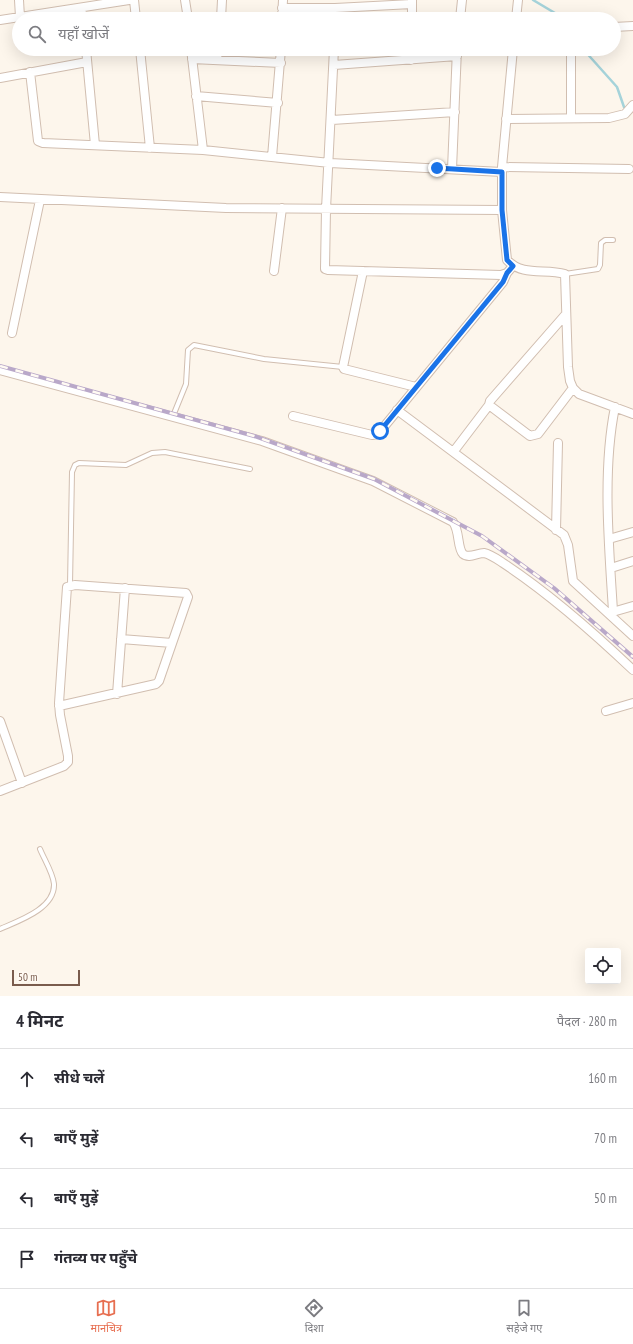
<!DOCTYPE html>
<html lang="hi">
<head>
<meta charset="utf-8">
<style>
	body { margin:0; font-family:"PT Sans Narrow","Noto Sans Devanagari",sans-serif; background:#f2f2f3; color:#2b2b33 }
	.controls { position:absolute; right:12px; bottom:12px; display:grid; overflow:hidden; border-radius:4px; box-shadow:0 4px 16px #0002 }
	.controls button { width:36px; height:36px; display:grid; place-items:center; padding:0; border:0; border-bottom:1px solid #e1e1e2; background:#fff; color:#2b2b33; font:20px sans-serif }
	.scale { position:absolute; left:12px; bottom:10px; width:68px; box-sizing:border-box; padding-left:4px; border:2px solid #7a5c4d; border-top:0; font-size:11px; line-height:14px; white-space:nowrap; color:#7a5c4d; -webkit-text-stroke:3px #fffaf3; paint-order:stroke }
	.stop { position:absolute; width:12px; height:12px; margin:-9px; border:3px solid #1a73e8; border-radius:50%; background:#fff }
	.stop.end { background:#1a73e8; border-color:#fff; box-shadow:0 1px 4px #0008 }
	.list { margin:0; padding:0; list-style:none }
	h2 { display:flex; justify-content:space-between; align-items:center; height:52px; margin:0; padding:0 16px; font-size:17px }
	h2 small { font-size:13px; font-weight:400; color:#7c7c81 }
	.list li { display:grid; grid-template-columns:26px 1fr auto; gap:12px; align-items:center; box-sizing:border-box; height:60px; padding:0 16px; border-top:1px solid #e1e1e2 }
	.list b { display:block; font-size:15px; white-space:nowrap }
	.list em { font-size:13px; font-style:normal; color:#7c7c81 }
	.icon { flex:none; width:22px; height:22px; fill:none; stroke:currentColor; stroke-width:2; stroke-linecap:round; stroke-linejoin:round }
	.map { position:relative; flex:none; width:633px; height:996px; overflow:hidden }
	.search { position:absolute; background:#fff; box-shadow:0 4px 16px #0002; left:12px; right:12px; top:12px; height:44px; display:flex; align-items:center; gap:10px; box-sizing:border-box; padding:0 14px; border-radius:22px; color:#7c7c81; font-size:15px }
	.sheet { height:292px; background:#fff }
	nav { display:flex; justify-content:space-around; align-items:center; box-sizing:border-box; height:56px; border-top:1px solid #e1e1e2; background:#fff; font-size:11px; color:#7c7c81 }
	nav a { display:grid; justify-items:center; gap:2px }
	nav .on { color:#e76f51 }
	.map>svg:first-child { display:block }
	.lines { fill:none; stroke-linecap:round; stroke-linejoin:round }
	.stream { stroke:#a5d3da; stroke-width:2.5 }
	.service-casing { stroke:#d1beb0; stroke-width:6 }
	.minor-casing { stroke:#d1beb0; stroke-width:10 }
	.service { stroke:#fff; stroke-width:4 }
	.minor { stroke:#fff; stroke-width:8 }
	.rail-casing { stroke:#b9a8c9; stroke-width:4 }
	.rail { stroke:#fffaf3; stroke-width:2.5; stroke-dasharray:8; stroke-linecap:butt }
	.route { stroke:#1a73e8; stroke-width:5 }
</style>
</head>
<body>
<div class="map">
<svg width="633" height="996" viewBox="0 0 633 996">
	<rect width="100%" height="100%" fill="#fdf6ec"/>
	<g class="lines">
		<path class="stream" d="M 533,0 L 565,19
			M 583,49 L 617,87 L 624,107"/>
		<g class="service-casing">
			<path id="service" d="M 565,274 L 598,269 L 600,265 L 601,243 L 605,240 L 613,240
				M 173,416 L 186,384 L 188,350 L 194,345 L 264,359 L 343,367
				M 70,585 L 72,472 L 75,465 L 79,463 L 126,465 L 152,453 L 165,452 L 250,469
				M 0,929 C 18,921 55,909 54,884 C 53,873 44,859 40,849"/>
		</g>
		<g class="minor-casing">
			<path id="minor" d="M 19,0 L 20,17
				M 134,0 L 136,19
				M 185,0 L 188,19
				M 81,8 L 83,19
				M 282,8 L 335,8 L 412,4
				M 221,19 L 222,0
				M 282,19 L 283,0
				M 335,19 L 335,8
				M 412,19 L 412,0
				M 460,19 L 462,0
				M 516,19 L 518,0
				M 0,20 L 129,0
				M 614,27 L 633,26
				M 86,49 L 95,145
				M 140,49 L 150,148
				M 191,49 L 203,150
				M 334,49 L 326,209 L 325,269 L 328,270 L 501,275 L 507,273 L 513,266
				M 513,49 L 502,167 L 502,210 L 507,260 C 523,277 545,268 565,274 L 568,367 L 570,381 L 573,388 L 579,394 L 633,414
				M 571,49 L 571,118
				M 192,59 L 281,63
				M 217,60 L 218,49
				M 411,60 L 411,49
				M 334,65 L 457,56
				M 30,72 L 38,141 L 43,143 L 203,150 L 330,163 L 502,172
				M 0,78 L 87,62
				M 196,96 L 278,103
				M 506,119 L 609,118 L 625,114 L 633,105
				M 332,120 L 455,112
				M 272,157 L 281,49
				M 502,167 L 629,169
				M 452,169 L 457,49
				M 0,197 L 226,208 L 502,210
				M 274,271 L 282,208
				M 363,271 L 343,367 L 344,369 L 416,387
				M 566,314 L 490,401 L 489,405 L 530,436 L 538,434 L 573,388
				M 12,333 L 40,200
				M 0,370 L 262,441 L 373,481 L 453,522 C 460,531 457,548 463,554 C 469,559 477,553 484,553 C 490,554 497,559 503,563 C 550,594 592,631 633,670
				M 397,410 L 564,535 L 568,545 L 573,581 L 633,636
				M 293,416 L 372,435 L 378,434 L 503,282 L 507,273
				M 454,451 L 489,405
				M 556,530 L 558,443
				M 609,539 L 633,532
				M 611,568 L 633,561
				M 613,611 C 609,546 602,471 615,407
				M 609,613 L 633,606
				M 121,639 L 172,643
				M 117,694 L 125,588
				M 606,711 L 633,703
				M 0,721 L 22,783
				M 0,791 L 64,766 L 68,762 L 68,756 L 60,715 L 59,703 L 67,587 L 75,585 L 186,593 L 188,597 L 159,681 L 156,684 L 59,706"/>
		</g>
		<use href="#service" class="service"/>
		<use href="#minor" class="minor"/>
		<g class="rail-casing">
			<path id="rail" d="M 0,366 L 254,436 L 374,479 L 482,536 L 554,588 L 633,657"/>
		</g>
		<use href="#rail" class="rail"/>
	</g>
	<g class="lines">
		<path class="route" d="M 380,431 L 503,282 L 507,273 L 513,266 L 507,260 L 502,210 L 502,172 L 437,168"/>
	</g>
</svg>
<div class="controls">
<button><svg class="icon" aria-label="locate" viewBox="0 0 24 24"><circle cx="12" cy="12" r="6"/><path d="M12 2v4M12 18v4M2 12h4M18 12h4"/></svg></button>
</div>
<div class="scale">50 m</div>
<div class="stop" style="left:380px;top:431px"></div>
<div class="stop end" style="left:437px;top:168px"></div>
<div class="search"><svg class="icon" aria-label="search" viewBox="0 0 24 24"><circle cx="10" cy="10" r="6"/><path d="M15 15l6 6"/></svg>यहाँ खोजें</div>
</div>
<section class="sheet">
<h2>4 मिनट<small>पैदल · 280 m</small></h2>
<ul class="list">
<li><svg class="icon" aria-label="ahead" viewBox="0 0 24 24"><path d="M12 20V5M6 11l6-6 6 6"/></svg><div><b>सीधे चलें</b></div><em>160 m</em></li>
<li><svg class="icon" aria-label="left" viewBox="0 0 24 24"><path d="M17 20v-9H6M10 6l-5 5 5 5"/></svg><div><b>बाएँ मुड़ें</b></div><em>70 m</em></li>
<li><svg class="icon" aria-label="left" viewBox="0 0 24 24"><path d="M17 20v-9H6M10 6l-5 5 5 5"/></svg><div><b>बाएँ मुड़ें</b></div><em>50 m</em></li>
<li><svg class="icon" aria-label="arrive" viewBox="0 0 24 24"><path d="M6 21V4h12l-3 4 3 4H6"/></svg><div><b>गंतव्य पर पहुँचे</b></div></li>
</ul>
</section>
<nav>
<a class="on"><svg class="icon" aria-label="map" viewBox="0 0 24 24"><path d="M3 6l6-2 6 2 6-2v14l-6 2-6-2-6 2zM9 4v14M15 6v14"/></svg>मानचित्र</a>
<a><svg class="icon" aria-label="directions" viewBox="0 0 24 24"><path d="M12 3l9 9-9 9-9-9zM9 14v-3h6M13 9l2 2-2 2"/></svg>दिशा</a>
<a><svg class="icon" aria-label="saved" viewBox="0 0 24 24"><path d="M7 4h10v16l-5-4-5 4z"/></svg>सहेजे गए</a>
</nav>
</body>
</html>
